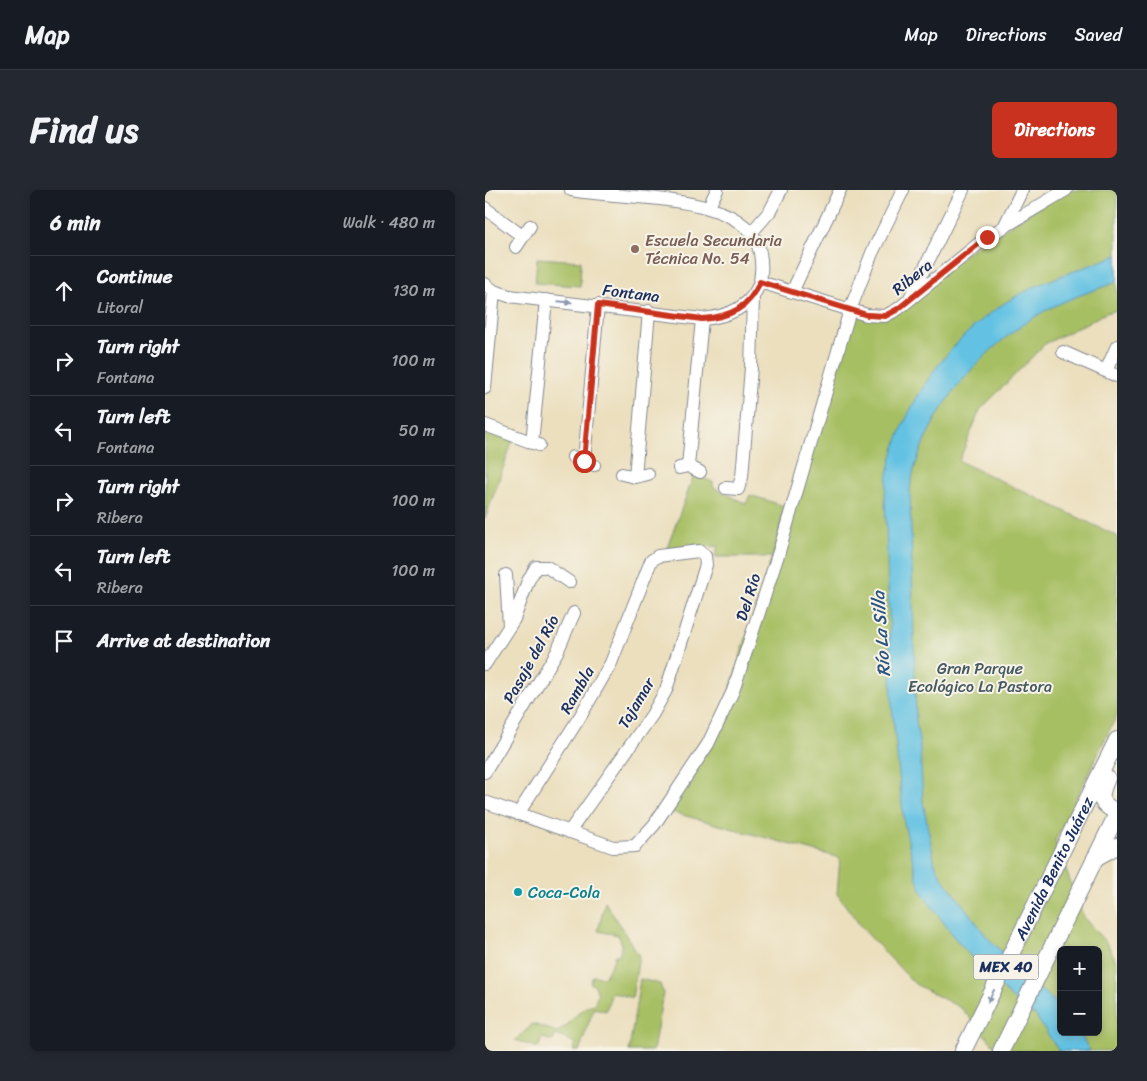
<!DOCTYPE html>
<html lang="en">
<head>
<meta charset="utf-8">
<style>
	body { margin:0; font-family:Sriracha,sans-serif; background:#242831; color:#f1f3f6 }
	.controls { position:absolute; right:15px; bottom:15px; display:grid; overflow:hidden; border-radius:8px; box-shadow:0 2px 8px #0003 }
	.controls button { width:45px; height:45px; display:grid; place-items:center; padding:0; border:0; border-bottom:1px solid #363941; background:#171b24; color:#f1f3f6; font:25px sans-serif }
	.stop { position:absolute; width:15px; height:15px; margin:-11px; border:4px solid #c8321e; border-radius:50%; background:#fff }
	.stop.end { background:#c8321e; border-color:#fff; box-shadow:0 1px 5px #0008 }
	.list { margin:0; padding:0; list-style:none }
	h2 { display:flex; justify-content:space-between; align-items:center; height:65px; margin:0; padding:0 20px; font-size:21px }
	h2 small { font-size:16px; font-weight:400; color:#9ea1a6 }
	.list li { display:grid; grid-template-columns:32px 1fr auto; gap:15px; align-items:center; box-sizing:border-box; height:70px; padding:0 20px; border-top:1px solid #363941 }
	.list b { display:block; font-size:19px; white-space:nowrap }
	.list p { margin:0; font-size:16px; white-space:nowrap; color:#9ea1a6 }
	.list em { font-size:16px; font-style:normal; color:#9ea1a6 }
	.icon { flex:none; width:28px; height:28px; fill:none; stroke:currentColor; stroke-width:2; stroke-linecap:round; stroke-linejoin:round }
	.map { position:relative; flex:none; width:632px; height:861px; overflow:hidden; border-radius:8px }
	header { display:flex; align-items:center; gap:30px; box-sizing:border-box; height:70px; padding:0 25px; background:#171b24; border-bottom:1px solid #363941 }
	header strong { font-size:24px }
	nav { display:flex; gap:28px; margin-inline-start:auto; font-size:18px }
	.intro { display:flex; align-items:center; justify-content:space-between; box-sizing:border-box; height:120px; padding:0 30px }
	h1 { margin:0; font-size:35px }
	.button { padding:12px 22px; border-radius:8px; background:#c8321e; color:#fff; font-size:18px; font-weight:700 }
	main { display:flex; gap:30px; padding:0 30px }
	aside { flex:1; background:#171b24; border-radius:8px; box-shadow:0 2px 8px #0003 }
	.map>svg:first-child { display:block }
	.green { fill:#a7bf64; stroke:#617761; fill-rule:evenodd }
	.water { fill:#64c2e3; stroke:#4078a0 }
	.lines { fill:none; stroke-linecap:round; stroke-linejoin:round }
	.minor-casing { stroke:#83878e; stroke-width:14 }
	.major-casing { stroke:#83878e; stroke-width:18 }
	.minor { stroke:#fff; stroke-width:12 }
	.major { stroke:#fff; stroke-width:16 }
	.oneway { fill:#8d97ae }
	.route { stroke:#c8321e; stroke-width:6 }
	.education-dot { fill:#8d6e63; stroke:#f7f3e8; stroke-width:2 }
	.culture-dot { fill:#0f9aa8; stroke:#f7f3e8; stroke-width:2 }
	.labels { text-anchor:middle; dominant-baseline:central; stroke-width:4; stroke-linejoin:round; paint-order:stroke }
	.shield { fill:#f7f3e8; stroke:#5d6a87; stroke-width:1 }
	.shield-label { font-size:15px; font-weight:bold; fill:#1b2f5e }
	.education-label { font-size:16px; fill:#785e54; stroke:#f7f3e8; text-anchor:start }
	.street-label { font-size:16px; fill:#1b2f5e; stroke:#f7f3e8 }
	.park-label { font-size:16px; fill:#455a60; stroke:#f7f3e8 }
	.culture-label { font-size:16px; fill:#0d838f; stroke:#f7f3e8; text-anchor:start }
	.water-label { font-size:18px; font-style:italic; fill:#2d547f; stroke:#f7f3e8 }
</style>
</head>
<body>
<header>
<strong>Map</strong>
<nav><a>Map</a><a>Directions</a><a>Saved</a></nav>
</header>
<div class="intro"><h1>Find us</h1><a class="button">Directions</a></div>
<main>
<aside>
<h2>6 min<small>Walk · 480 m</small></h2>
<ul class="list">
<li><svg class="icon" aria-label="ahead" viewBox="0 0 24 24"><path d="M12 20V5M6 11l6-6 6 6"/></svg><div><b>Continue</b><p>Litoral</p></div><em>130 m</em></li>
<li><svg class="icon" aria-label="right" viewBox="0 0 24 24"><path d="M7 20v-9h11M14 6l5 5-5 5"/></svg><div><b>Turn right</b><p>Fontana</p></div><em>100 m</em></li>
<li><svg class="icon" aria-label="left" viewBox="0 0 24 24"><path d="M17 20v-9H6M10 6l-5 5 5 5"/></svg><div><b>Turn left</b><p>Fontana</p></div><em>50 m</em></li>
<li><svg class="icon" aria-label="right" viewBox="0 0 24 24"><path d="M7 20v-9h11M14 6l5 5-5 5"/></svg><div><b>Turn right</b><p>Ribera</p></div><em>100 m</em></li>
<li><svg class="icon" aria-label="left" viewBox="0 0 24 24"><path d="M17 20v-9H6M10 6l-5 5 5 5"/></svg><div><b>Turn left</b><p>Ribera</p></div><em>100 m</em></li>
<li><svg class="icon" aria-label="arrive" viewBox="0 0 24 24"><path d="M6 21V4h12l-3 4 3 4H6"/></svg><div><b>Arrive at destination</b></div></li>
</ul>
</aside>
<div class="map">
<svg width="632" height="861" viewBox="0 0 632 861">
	<rect width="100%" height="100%" fill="#f7f3e8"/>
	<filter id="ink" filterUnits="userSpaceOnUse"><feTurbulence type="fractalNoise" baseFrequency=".02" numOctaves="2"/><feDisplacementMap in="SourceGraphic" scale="10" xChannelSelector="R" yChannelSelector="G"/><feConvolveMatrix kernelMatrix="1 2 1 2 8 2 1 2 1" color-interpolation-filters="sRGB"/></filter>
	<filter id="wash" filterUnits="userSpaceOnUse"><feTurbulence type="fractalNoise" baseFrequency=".0096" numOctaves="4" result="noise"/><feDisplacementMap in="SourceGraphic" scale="20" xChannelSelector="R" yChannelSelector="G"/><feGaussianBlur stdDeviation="1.12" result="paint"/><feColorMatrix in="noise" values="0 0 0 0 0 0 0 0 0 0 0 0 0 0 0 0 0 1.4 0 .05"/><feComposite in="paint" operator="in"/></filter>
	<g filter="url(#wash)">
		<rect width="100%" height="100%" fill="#ebdfbe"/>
		<path class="green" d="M 581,0 L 632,0 L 632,120 L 621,123 L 560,154 L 495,220 L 474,271 L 632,346 L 632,525 L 570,651 L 599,728 L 623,755 L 632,773 L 632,861 L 514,861 L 476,818 L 430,794 L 377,738 L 352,704 L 355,668 L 179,620 L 235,531 L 365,120 L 400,126 L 484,61 ZM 576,760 L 613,760 L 613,842 L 576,842 Z
			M 52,68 L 96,71 L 95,96 L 50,93 Z
			M 0,240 L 28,250 L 0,329 Z
			M 209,285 L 228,292 L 228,297 L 261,314 L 265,305 L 299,316 L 289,367 L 230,367 L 233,356 L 182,358 Z
			M 120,712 L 154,766 L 147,808 L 127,802 L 121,821 L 109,818 L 94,861 L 88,861 L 91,853 L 71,845 L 68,851 L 57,848 L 53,858 L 30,850 L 48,834 L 72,842 C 87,835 93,817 109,814 L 113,804 L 110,796 L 105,793 L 108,786 L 120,787 C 123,779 128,774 130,765 L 134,765 L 137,754 L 133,745 L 113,741 Z
			M 155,789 L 175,794 L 178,803 L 168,861 L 144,861 Z"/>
		<path class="water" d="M 632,65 L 632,92 C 607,101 581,109 558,122 C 495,158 437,226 425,299 L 431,530 L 435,558 L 438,612 L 450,674 L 457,687 L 502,747 L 552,797 L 576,817 L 576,842 L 594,842 L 605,861 L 574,861 L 550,825 L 539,820 L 490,771 L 469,747 L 438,704 L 432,689 L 419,633 L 407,517 L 400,306 C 407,224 465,141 537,103 C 568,87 600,78 632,65 Z"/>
	</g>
	<g filter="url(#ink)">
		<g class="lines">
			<g class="minor-casing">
				<path id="minor" d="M 225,14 L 232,0
					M 0,18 L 37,46
					M 520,35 L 537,0
					M 267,42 L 285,21 L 296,0
					M 31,57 L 45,36
					M 275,92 L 382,125 L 400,126 L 413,119 L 502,47 L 581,0
					M 0,94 L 9,101 L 24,106 L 217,129 C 240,127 263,119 273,97 C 277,87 277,73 275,63 C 264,0 138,11 86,0
					M 307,102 L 355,0
					M 425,108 L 478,0
					M 578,162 L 632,186
					M 621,181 L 632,156
					M 0,198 L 9,101
					M 0,235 L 54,255
					M 47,253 L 61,110
					M 88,267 L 109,275
					M 99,271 L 113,115
					M 203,276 L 217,129
					M 194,278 L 203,276 L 215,282
					M 137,284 L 150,287 L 163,284
					M 150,287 L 164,121
					M 241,298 L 253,299 L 257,287 L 266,178 L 268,107
					M 21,385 L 24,436
					M 0,474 L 29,429 L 43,391 L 51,377 L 62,377 L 84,392
					M 0,582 L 72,462 L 89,423
					M 0,612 L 128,657 L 150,656 L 169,635 L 223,554 L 248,501 L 293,365 L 365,120 L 387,63 L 418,0
					M 33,624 L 96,525 L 126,473 L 166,371 L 173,366 L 214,361 L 220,366 L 221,375 L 181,500 L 167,525 L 84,642"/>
			</g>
			<g class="major-casing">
				<g id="major">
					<path d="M 622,588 C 614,607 613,613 632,622"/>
					<path d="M 610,668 L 632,656"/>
					<path id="s1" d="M 478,861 L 632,550"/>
					<path d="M 516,861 L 632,624"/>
				</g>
			</g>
			<use href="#minor" class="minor"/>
			<use href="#major" class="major"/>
		</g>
		<defs><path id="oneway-solid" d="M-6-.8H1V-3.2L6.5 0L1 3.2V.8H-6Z" transform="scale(1.25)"/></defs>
		<g class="oneway">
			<use href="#oneway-solid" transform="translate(80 112) rotate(5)"/>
			<use href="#oneway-solid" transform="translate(506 806) rotate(117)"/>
		</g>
	</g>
	<g class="lines" filter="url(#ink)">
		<path class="route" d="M 99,271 L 113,115 L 217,129 C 245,127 264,118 275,92 L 382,125 L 400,126 L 413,119 L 502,47"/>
	</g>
	<circle class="education-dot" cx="150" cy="59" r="5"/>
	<circle class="culture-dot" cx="33" cy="702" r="5"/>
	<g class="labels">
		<rect class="shield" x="488.5" y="764.5" width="65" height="25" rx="4"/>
		<g class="shield-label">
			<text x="521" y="777">MEX 40</text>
		</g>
		<g class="education-label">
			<text x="160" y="50">Escuela Secundaria<tspan x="160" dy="18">Técnica No. 54</tspan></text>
		</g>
		<g class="street-label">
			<text transform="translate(427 87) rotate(-39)">Ribera</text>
			<text transform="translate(146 103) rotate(7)">Fontana</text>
			<text transform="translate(263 407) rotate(-72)">Del Río</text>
			<text transform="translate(46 469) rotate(-61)">Pasaje del Río</text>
			<text transform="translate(92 500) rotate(-60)">Rambla</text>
			<text transform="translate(151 513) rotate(-59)">Tajamar</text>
			<text stroke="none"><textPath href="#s1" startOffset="204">Avenida Benito Juárez</textPath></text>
		</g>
		<g class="park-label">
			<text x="495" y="478">Gran Parque<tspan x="495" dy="18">Ecológico La Pastora</tspan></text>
		</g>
		<g class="culture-label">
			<text x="43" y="702">Coca-Cola</text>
		</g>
		<g class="water-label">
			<text transform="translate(396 444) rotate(-94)">Río La Silla</text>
		</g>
	</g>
</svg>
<div class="controls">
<button>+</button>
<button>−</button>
</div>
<div class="stop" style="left:99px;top:271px"></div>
<div class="stop end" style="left:502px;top:47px"></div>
</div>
</main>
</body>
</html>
